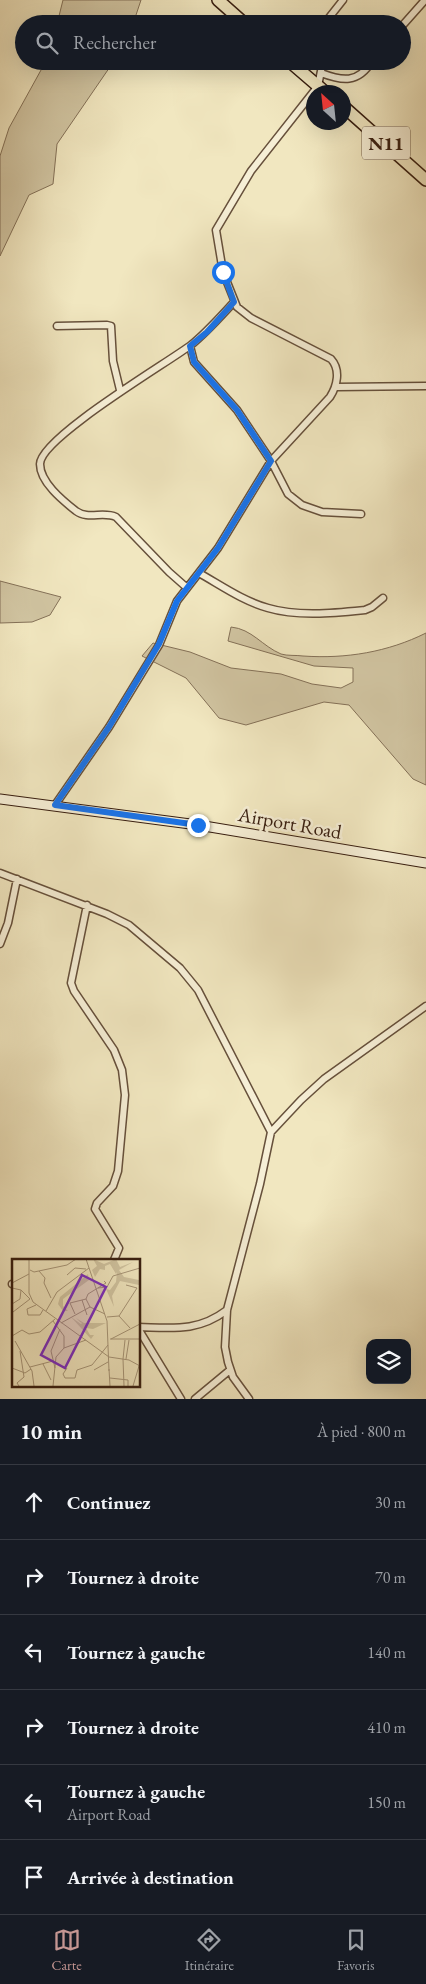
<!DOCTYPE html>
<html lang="fr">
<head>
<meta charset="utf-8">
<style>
	body { margin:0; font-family:"EB Garamond",serif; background:#20242c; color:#f1f3f6 }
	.controls { position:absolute; right:15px; bottom:15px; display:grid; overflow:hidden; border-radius:10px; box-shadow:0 5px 20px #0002 }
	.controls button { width:45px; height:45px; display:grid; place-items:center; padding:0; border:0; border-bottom:1px solid #363941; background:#171b24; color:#f1f3f6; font:25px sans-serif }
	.compass { position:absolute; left:306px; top:85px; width:45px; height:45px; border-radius:50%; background:#171b24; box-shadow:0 5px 20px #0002; rotate:333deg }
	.stop { position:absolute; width:15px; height:15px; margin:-11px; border:4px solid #1a73e8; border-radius:50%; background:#fff }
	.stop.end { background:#1a73e8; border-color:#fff; box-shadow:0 1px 5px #0008 }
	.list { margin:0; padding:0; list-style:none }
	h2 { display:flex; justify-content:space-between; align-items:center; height:65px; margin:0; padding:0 20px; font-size:21px }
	h2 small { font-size:16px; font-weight:400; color:#9ea1a6 }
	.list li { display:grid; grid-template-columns:32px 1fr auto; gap:15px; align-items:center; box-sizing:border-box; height:75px; padding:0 20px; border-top:1px solid #363941 }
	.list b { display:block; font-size:19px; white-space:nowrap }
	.list p { margin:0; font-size:16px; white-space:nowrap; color:#9ea1a6 }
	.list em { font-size:16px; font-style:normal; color:#9ea1a6 }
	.icon { flex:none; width:28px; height:28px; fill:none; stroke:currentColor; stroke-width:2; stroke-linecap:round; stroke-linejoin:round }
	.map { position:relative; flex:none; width:426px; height:1399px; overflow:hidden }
	.search { position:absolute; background:#171b24; box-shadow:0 5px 20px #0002; left:15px; right:15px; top:15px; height:55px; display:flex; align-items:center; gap:12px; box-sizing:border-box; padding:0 18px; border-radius:28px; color:#9ea1a6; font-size:19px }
	.sheet { height:515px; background:#171b24 }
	nav { display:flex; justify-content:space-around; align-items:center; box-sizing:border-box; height:70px; border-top:1px solid #363941; background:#171b24; font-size:14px; color:#9ea1a6 }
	nav a { display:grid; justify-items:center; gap:2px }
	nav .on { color:#c59692 }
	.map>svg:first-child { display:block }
	.green { fill:#d1c5a2; stroke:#847158 }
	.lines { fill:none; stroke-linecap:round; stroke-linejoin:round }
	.street-casing { stroke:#66503b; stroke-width:9 }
	.secondary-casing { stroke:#371d0f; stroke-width:11 }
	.highway-casing { stroke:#371d0f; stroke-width:14 }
	.street { stroke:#f6efd6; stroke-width:6 }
	.secondary { stroke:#f6efd6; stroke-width:9 }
	.highway { stroke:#f1e7c0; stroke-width:11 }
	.route { stroke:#1a73e8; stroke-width:6 }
	.labels { text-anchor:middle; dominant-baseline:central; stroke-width:5; stroke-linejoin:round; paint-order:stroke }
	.shield { fill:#f6efd6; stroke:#705c4b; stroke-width:1 }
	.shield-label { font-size:19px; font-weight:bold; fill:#371d0f }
	.street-label { font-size:20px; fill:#371d0f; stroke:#f6efd6 }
	.inset-road { fill:none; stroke:#a79679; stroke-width:1 }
	.view { fill:#7b2cbf; fill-opacity:0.15; stroke:#7b2cbf; stroke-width:2.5 }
	.inset-edge { fill:none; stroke:#371d0f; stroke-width:2.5 }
</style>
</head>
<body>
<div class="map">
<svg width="426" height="1399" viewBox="0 0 426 1399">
	<rect width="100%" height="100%" fill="#f1e7c0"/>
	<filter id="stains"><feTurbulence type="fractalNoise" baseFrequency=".004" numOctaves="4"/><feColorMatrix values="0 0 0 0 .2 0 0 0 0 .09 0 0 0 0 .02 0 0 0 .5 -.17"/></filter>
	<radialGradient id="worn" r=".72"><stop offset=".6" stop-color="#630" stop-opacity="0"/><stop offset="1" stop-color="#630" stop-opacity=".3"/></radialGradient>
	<path class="green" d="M 63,0 L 141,0 L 133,24 L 57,24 Z
		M 46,61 L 114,61 L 57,144 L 53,184 L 29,195 L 0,256 L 0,156 L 9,128 Z
		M 0,581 L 61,597 L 50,615 L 32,622 L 0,623 Z
		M 231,627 C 252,629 262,646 281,654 C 287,656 297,655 303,656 C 346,659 388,652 426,633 L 426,785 L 413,779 L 349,705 L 324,702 L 246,725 L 219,718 L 186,678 L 142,656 L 153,643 L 190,652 L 231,668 L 281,674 L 312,684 L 341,688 L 353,682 L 353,668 L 314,666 L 228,641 Z"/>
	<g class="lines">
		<g class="street-casing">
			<path id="street" d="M 324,24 L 343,0
				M 402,26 L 425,0
				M 321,73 C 342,81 358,84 372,61
				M 57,326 L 107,325 L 111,326 L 113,361 L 120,390
				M 190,346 L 194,362 L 237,410 L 271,461 L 288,494 L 302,505 L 322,512 L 361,514
				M 337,387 L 426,386
				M 199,573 C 222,586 243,601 268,608 C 298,617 335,613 365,610 L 372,607 L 383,598
				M 186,587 L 169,572 L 116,517 C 103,511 88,520 76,511 C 62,500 40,482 40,464 C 40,438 167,363 191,345 C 207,332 220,317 234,302
				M 55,805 L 109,727 L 159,645 L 177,601 L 218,548 L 271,461 L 330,397 C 337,386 341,370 331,359 L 251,318 L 237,307 L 223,272 L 216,230 L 251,171 L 318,86 L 323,61
				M 0,873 L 107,914 L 129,925 L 180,968 L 198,990 L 271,1132
				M 87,905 L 71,983 L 74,991 L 114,1050 L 122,1070 L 125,1095 L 118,1171 L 113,1186 L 97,1203 L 95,1209 L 119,1248 L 114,1260
				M 0,944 L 8,923 L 17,879
				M 12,1284 L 14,1284
				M 139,1327 C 173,1328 198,1332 227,1310
				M 139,1330 L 181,1399
				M 195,1399 L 230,1370
				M 249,1399 L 233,1377 L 228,1362 L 225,1347 L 227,1310 L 260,1184 L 271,1132 L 301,1100 L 324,1079 L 426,1006"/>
		</g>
		<g class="secondary-casing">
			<path id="secondary" d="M 0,799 L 198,825 L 426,863"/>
		</g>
		<g class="highway-casing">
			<path id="highway" d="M 218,0 L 245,24
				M 289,61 L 325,92
				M 344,107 L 426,180"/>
		</g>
		<use href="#street" class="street"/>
		<use href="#secondary" class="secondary"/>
		<use href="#highway" class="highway"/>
	</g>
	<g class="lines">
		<path class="route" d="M 198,825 L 55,805 L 109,727 L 159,644 L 177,601 L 218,548 L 271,461 L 237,410 L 194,362 L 190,346 L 207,332 L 234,302 L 223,272"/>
	</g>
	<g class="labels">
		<rect class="shield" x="362" y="126.5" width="48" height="33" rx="4"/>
		<g class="shield-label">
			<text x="386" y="143">N11</text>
		</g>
		<g class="street-label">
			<text transform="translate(290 823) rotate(10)">Airport Road</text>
		</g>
	</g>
	<g transform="translate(12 1259)">
		<rect width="128" height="128" fill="#f1e7c0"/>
		<path d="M 81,0 L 92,5 L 104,0 L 108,8 L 121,3 L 107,11 L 112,18 L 127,21 L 127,26 L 108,22 L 100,37 L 102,48 L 94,30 L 98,31 L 104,23 L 105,13 L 104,15 L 98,5 L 93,7 L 93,11 L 88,10 L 83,18 L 80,11 L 85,7 ZM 76,15 L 77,21 L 51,40 L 51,47 L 56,52 L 51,52 L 46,45 L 48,38 ZM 59,58 L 69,65 L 70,64 L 68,63 L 64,59 L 72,64 L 94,64 L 81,70 L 74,69 L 78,76 L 82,76 L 79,80 Z" fill="#d1c5a2"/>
		<path class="inset-road" d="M 17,0 L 17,34 L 21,43 L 97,98M 74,0 L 95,62 L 97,112M 18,11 L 22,13 L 55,6 L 64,0M 27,12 L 33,19 L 32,24 L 39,39M 55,16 L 63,9 L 74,10M 0,24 L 17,15M 0,29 L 9,31 L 18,40M 86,29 L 95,28 L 101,17 L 128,9M 70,41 L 75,56M 0,45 L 8,40 L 9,31M 24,46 L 15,50 L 16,56 L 28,56 L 31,51M 78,48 L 93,55M 34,52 L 45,33 L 77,9M 1,53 L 18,40M 63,55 L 58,44 L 74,40 L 76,35 L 94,24 L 92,22M 107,57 L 125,29 L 114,26M 95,58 L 107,57 L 118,69M 41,62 L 52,77 L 52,89M 49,64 L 78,48 L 74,40M 0,77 L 10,71 L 17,75 L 28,73 L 43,60M 98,80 L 128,80M 99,80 L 128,65M 3,82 L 20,112 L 22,127M 97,98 L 117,101 L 128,107M 111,100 L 112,127M 111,100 L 113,81M 114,100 L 117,81M 31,105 L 39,121M 18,108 L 41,102M 0,109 L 13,114 L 19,110M 43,109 L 39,92 L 48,70M 55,109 L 51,115 L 53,119 L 63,119M 97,110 L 98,127M 82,111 L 96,103M 63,119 L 65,111 L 80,106 L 96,86M 98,119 L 116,121 L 116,127M 7,127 L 5,124 L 12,118 L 8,92M 41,127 L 44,98 L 52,89 L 74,81M 121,127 L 127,107"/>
		<path class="view" d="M 70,16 L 94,28 L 53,109 L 29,96 Z"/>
		<rect width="128" height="128" class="inset-edge"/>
	</g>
	<rect width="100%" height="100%" filter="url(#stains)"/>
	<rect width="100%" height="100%" fill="url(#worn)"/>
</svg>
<div class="controls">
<button><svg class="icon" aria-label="layers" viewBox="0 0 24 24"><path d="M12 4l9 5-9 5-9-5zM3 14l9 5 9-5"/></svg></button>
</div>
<svg class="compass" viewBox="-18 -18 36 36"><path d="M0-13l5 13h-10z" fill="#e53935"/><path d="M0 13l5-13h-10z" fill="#9ea1a6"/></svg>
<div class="stop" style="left:223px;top:272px"></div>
<div class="stop end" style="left:198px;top:825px"></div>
<div class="search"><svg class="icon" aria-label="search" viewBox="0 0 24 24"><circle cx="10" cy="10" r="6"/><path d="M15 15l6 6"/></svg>Rechercher</div>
</div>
<section class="sheet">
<h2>10 min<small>À pied · 800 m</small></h2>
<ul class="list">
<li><svg class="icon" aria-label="ahead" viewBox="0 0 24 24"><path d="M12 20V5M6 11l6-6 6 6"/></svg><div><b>Continuez</b></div><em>30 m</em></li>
<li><svg class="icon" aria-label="right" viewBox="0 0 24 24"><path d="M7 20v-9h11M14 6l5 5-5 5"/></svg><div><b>Tournez à droite</b></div><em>70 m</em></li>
<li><svg class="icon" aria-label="left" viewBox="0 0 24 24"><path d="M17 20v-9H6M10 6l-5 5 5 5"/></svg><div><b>Tournez à gauche</b></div><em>140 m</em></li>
<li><svg class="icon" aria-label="right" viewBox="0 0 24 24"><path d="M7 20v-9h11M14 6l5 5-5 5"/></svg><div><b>Tournez à droite</b></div><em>410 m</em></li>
<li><svg class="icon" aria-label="left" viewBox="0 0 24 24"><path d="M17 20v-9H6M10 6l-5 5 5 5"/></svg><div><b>Tournez à gauche</b><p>Airport Road</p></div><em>150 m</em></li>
<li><svg class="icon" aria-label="arrive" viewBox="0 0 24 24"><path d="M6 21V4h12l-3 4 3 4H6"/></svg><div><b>Arrivée à destination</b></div></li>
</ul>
</section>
<nav>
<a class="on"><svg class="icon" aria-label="map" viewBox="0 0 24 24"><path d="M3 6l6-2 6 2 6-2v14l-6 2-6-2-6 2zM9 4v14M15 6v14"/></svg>Carte</a>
<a><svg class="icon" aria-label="directions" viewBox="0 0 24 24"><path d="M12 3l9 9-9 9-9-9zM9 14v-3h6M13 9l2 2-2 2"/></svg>Itinéraire</a>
<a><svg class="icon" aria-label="saved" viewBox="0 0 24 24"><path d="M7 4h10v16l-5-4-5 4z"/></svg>Favoris</a>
</nav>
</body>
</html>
